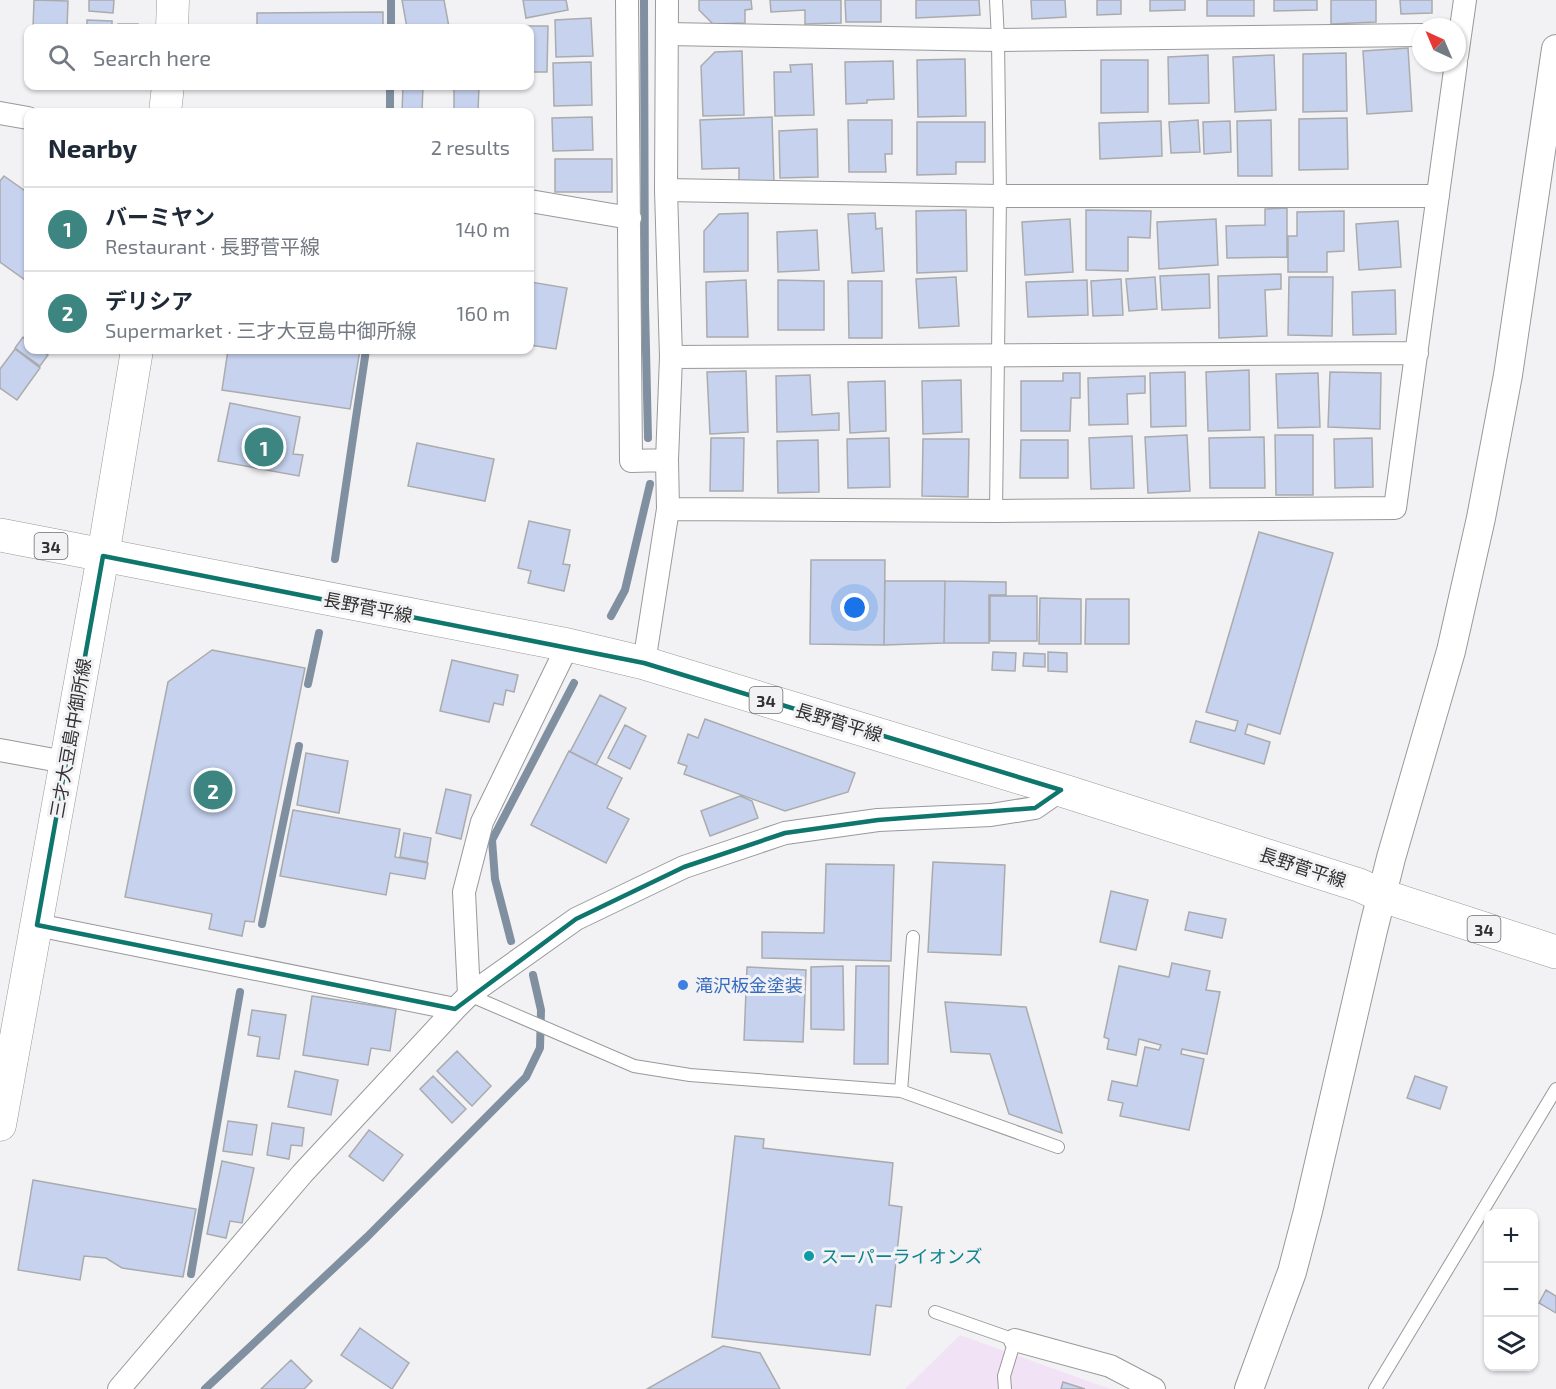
<!DOCTYPE html>
<html lang="en">
<head>
<meta charset="utf-8">
<style>
	body { margin:0; font-family:"Exo 2","Noto Sans JP",sans-serif; background:#f2f2f3; color:#1f2937 }
	.controls { position:absolute; right:18px; bottom:18px; display:grid; overflow:hidden; border-radius:12px; box-shadow:0 2px 4px #0004 }
	.controls button { width:54px; height:54px; display:grid; place-items:center; padding:0; border:0; border-bottom:2px solid #e0e1e3; background:#fff; color:#1f2937; font:30px sans-serif }
	.compass { position:absolute; left:1412px; top:18px; width:54px; height:54px; border-radius:50%; background:#fff; box-shadow:0 2px 4px #0004; rotate:316deg }
	.you { position:absolute; left:855px; top:608px; width:21px; height:21px; margin:-15px; border:4px solid #fff; border-radius:50%; background:#1a73e8; box-shadow:0 0 0 9px #1a73e833 }
	.badge { display:grid; place-items:center; width:39px; height:39px; border-radius:50%; background:#3d8580; color:#fff; font-size:20px; font-weight:700 }
	.pin { position:absolute; translate:-50% -50%; border:3px solid #fff; box-shadow:0 2px 6px #0006 }
	.list { margin:0; padding:0; list-style:none }
	h2 { display:flex; justify-content:space-between; align-items:center; height:78px; margin:0; padding:0 24px; font-size:26px }
	h2 small { font-size:20px; font-weight:400; color:#747a83 }
	.list li { display:grid; grid-template-columns:39px 1fr auto; gap:18px; align-items:center; box-sizing:border-box; height:84px; padding:0 24px; border-top:2px solid #e0e1e3 }
	.list b { display:block; font-size:22px; white-space:nowrap }
	.list p { margin:0; font-size:20px; white-space:nowrap; color:#747a83 }
	.list em { font-size:20px; font-style:normal; color:#747a83 }
	.icon { flex:none; width:33px; height:33px; fill:none; stroke:currentColor; stroke-width:2; stroke-linecap:round; stroke-linejoin:round }
	.map { position:relative; flex:none; width:1556px; height:1389px; overflow:hidden }
	.search { position:absolute; background:#fff; box-shadow:0 2px 4px #0004; left:24px; top:24px; width:510px; height:66px; display:flex; align-items:center; gap:15px; box-sizing:border-box; padding:0 21px; border-radius:12px; color:#747a83; font-size:22px }
	.panel { position:absolute; background:#fff; box-shadow:0 2px 4px #0004; left:24px; top:108px; width:510px; height:246px; border-radius:12px }
	.map>svg:first-child { display:block }
	.industrial { fill:#f2e2f5 }
	.lines { fill:none; stroke-linecap:round; stroke-linejoin:round }
	.stream { stroke:#8190a1; stroke-width:8 }
	.building { fill:#c6d2ee; stroke:#aaabac; stroke-width:1.5 }
	.service-casing { stroke:#98999a; stroke-width:14 }
	.minor-casing { stroke:#98999a; stroke-width:24 }
	.tertiary-casing { stroke:#98999a; stroke-width:30 }
	.secondary-casing { stroke:#98999a; stroke-width:33 }
	.primary-casing { stroke:#98999a; stroke-width:34 }
	.service { stroke:#fff; stroke-width:12 }
	.minor { stroke:#fff; stroke-width:22 }
	.tertiary { stroke:#fff; stroke-width:28 }
	.secondary { stroke:#fff; stroke-width:32 }
	.primary { stroke:#fff; stroke-width:33 }
	.marked { fill:none; stroke:#0f766e; stroke-width:4.5; stroke-linejoin:round }
	.shop-dot { fill:#3f7fe0; stroke:#f2f2f4; stroke-width:2 }
	.culture-dot { fill:#0f9aa8; stroke:#f2f2f4; stroke-width:2 }
	.labels { text-anchor:middle; dominant-baseline:central; stroke-width:6; stroke-linejoin:round; paint-order:stroke }
	.shield { fill:#f2f2f4; stroke:#6b6b6c; stroke-width:1.5 }
	.shield-label { font-size:16px; font-weight:bold; fill:#313132 }
	.street-label { font-size:18px; fill:#313132; stroke:#f2f2f4 }
	.shop-label { font-size:18px; fill:#366cbe; stroke:#f2f2f4; text-anchor:start }
	.culture-label { font-size:18px; fill:#0d838f; stroke:#f2f2f4; text-anchor:start }
</style>
</head>
<body>
<div class="map">
<svg width="1556" height="1389" viewBox="0 0 1556 1389">
	<rect width="100%" height="100%" fill="#f2f2f4"/>
	<path class="industrial" d="M 960,1335 L 1110,1389 L 905,1389 Z"/>
	<g class="lines">
		<path class="stream" d="M 644,0 L 645,305 L 648,438
			M 391,28 L 391,0
			M 390,112 L 390,86
			M 335,559 L 366,350
			M 611,616 L 625,590 L 650,484
			M 308,684 L 319,633
			M 262,924 L 299,746
			M 511,941 L 495,879 L 492,840 L 574,683
			M 191,1274 L 240,992
			M 205,1389 L 367,1237 L 526,1077 L 540,1048 L 541,1010 L 533,975"/>
	</g>
	<path class="building" d="M 34,0 L 68,1 L 67,28 L 33,28 Z
		M 89,0 L 114,0 L 113,13 L 89,11 Z
		M 402,0 L 444,0 L 449,27 L 407,28 Z
		M 523,0 L 566,0 L 568,10 L 526,18 Z
		M 699,0 L 751,0 L 752,9 L 745,10 L 745,23 L 713,24 L 699,10 Z
		M 770,0 L 841,0 L 841,23 L 805,24 L 805,10 L 771,12 Z
		M 845,0 L 881,0 L 881,22 L 846,22 Z
		M 916,0 L 979,0 L 980,15 L 916,18 Z
		M 1031,0 L 1065,0 L 1066,17 L 1032,19 Z
		M 1097,0 L 1121,0 L 1121,14 L 1097,15 Z
		M 1150,0 L 1185,0 L 1185,10 L 1150,11 Z
		M 1207,0 L 1254,0 L 1254,16 L 1207,16 Z
		M 1274,0 L 1317,0 L 1317,10 L 1274,11 Z
		M 1331,0 L 1376,0 L 1376,22 L 1331,24 Z
		M 1400,0 L 1432,0 L 1432,13 L 1401,14 Z
		M 383,12 L 383,28 L 257,28 L 257,13 Z
		M 591,18 L 593,56 L 556,57 L 555,20 Z
		M 87,20 L 112,21 L 112,28 L 87,28 Z
		M 118,24 L 138,24 L 138,28 L 118,28 Z
		M 487,26 L 548,26 L 547,72 L 530,72 L 530,28 L 487,28 Z
		M 1408,48 L 1412,111 L 1367,114 L 1363,51 Z
		M 742,51 L 744,115 L 703,116 L 701,66 L 715,52 Z
		M 1346,53 L 1347,111 L 1303,112 L 1303,54 Z
		M 1208,55 L 1209,103 L 1169,104 L 1168,57 Z
		M 1274,55 L 1276,110 L 1235,112 L 1233,57 Z
		M 965,59 L 966,116 L 918,117 L 917,60 Z
		M 1101,60 L 1148,60 L 1148,112 L 1101,113 Z
		M 893,61 L 894,99 L 867,100 L 867,103 L 846,104 L 845,62 Z
		M 591,62 L 592,105 L 554,106 L 553,63 Z
		M 812,64 L 814,115 L 775,116 L 774,72 L 791,72 L 790,65 Z
		M 254,86 L 384,86 L 254,87 Z
		M 403,86 L 423,86 L 422,112 L 402,112 Z
		M 454,86 L 479,86 L 478,112 L 454,112 Z
		M 592,117 L 593,150 L 553,151 L 552,118 Z
		M 772,117 L 774,183 L 739,184 L 739,168 L 702,169 L 700,120 Z
		M 1347,118 L 1348,169 L 1299,170 L 1299,119 Z
		M 848,120 L 892,120 L 892,154 L 885,154 L 886,172 L 849,172 Z
		M 1198,120 L 1200,152 L 1171,153 L 1169,122 Z
		M 1271,120 L 1272,176 L 1238,176 L 1237,121 Z
		M 1161,121 L 1162,156 L 1100,159 L 1099,123 Z
		M 1230,121 L 1231,152 L 1204,154 L 1203,122 Z
		M 917,122 L 985,122 L 985,162 L 956,162 L 956,174 L 917,175 Z
		M 817,129 L 818,177 L 780,178 L 779,131 Z
		M 555,159 L 612,159 L 612,192 L 555,192 Z
		M 4,176 L 28,193 L 28,282 L 0,262 L 0,181 Z
		M 1287,208 L 1287,257 L 1227,258 L 1226,226 L 1265,225 L 1265,209 Z
		M 966,210 L 967,271 L 917,273 L 916,211 Z
		M 1086,210 L 1151,211 L 1150,238 L 1128,237 L 1128,271 L 1086,270 Z
		M 1344,211 L 1344,251 L 1327,252 L 1327,272 L 1288,272 L 1288,236 L 1297,236 L 1297,212 Z
		M 748,213 L 748,271 L 704,272 L 704,231 L 719,214 Z
		M 875,213 L 876,229 L 882,228 L 884,271 L 852,273 L 848,214 Z
		M 1070,219 L 1073,272 L 1025,275 L 1022,222 Z
		M 1216,219 L 1218,265 L 1159,269 L 1157,222 Z
		M 1398,221 L 1401,267 L 1359,270 L 1356,224 Z
		M 817,230 L 819,270 L 778,272 L 777,232 Z
		M 530,270 L 533,270 L 530,282 L 567,288 L 556,349 L 530,345 Z
		M 1209,274 L 1210,308 L 1162,310 L 1160,276 Z
		M 1281,274 L 1281,289 L 1265,290 L 1267,336 L 1219,338 L 1218,276 Z
		M 956,277 L 959,326 L 919,328 L 916,279 Z
		M 1155,277 L 1157,309 L 1129,311 L 1126,279 Z
		M 1289,277 L 1333,277 L 1332,336 L 1288,335 Z
		M 1121,279 L 1123,315 L 1093,316 L 1091,281 Z
		M 746,280 L 748,337 L 707,337 L 706,282 Z
		M 778,280 L 824,281 L 824,330 L 778,330 Z
		M 1087,280 L 1088,315 L 1028,317 L 1026,282 Z
		M 848,281 L 882,281 L 882,338 L 849,338 Z
		M 1395,290 L 1396,334 L 1353,335 L 1352,292 Z
		M 23,337 L 28,341 L 28,350 L 40,350 L 48,355 L 40,366 L 15,348 Z
		M 15,349 L 40,368 L 17,400 L 0,388 L 0,369 Z
		M 228,350 L 360,350 L 350,409 L 222,390 Z
		M 1249,370 L 1250,430 L 1208,431 L 1206,372 Z
		M 746,371 L 748,432 L 710,434 L 707,372 Z
		M 1185,372 L 1186,426 L 1151,427 L 1150,373 Z
		M 1330,372 L 1381,373 L 1380,429 L 1328,427 Z
		M 1063,373 L 1080,373 L 1080,398 L 1071,398 L 1070,431 L 1021,431 L 1021,381 L 1063,381 Z
		M 1318,373 L 1320,427 L 1278,428 L 1276,374 Z
		M 810,375 L 812,415 L 839,413 L 839,430 L 777,432 L 776,376 Z
		M 1145,376 L 1145,393 L 1127,394 L 1128,424 L 1089,425 L 1088,378 Z
		M 961,380 L 962,432 L 923,434 L 922,381 Z
		M 885,381 L 886,431 L 850,433 L 848,382 Z
		M 230,403 L 300,417 L 293,454 L 303,455 L 299,476 L 218,461 Z
		M 1187,435 L 1190,491 L 1148,493 L 1145,437 Z
		M 1275,435 L 1313,435 L 1313,495 L 1276,495 Z
		M 1132,436 L 1134,488 L 1091,489 L 1089,438 Z
		M 1264,437 L 1265,488 L 1210,488 L 1209,438 Z
		M 711,438 L 744,438 L 743,491 L 710,491 Z
		M 889,438 L 890,487 L 848,488 L 847,439 Z
		M 1372,438 L 1373,487 L 1335,488 L 1334,439 Z
		M 923,439 L 969,439 L 968,497 L 922,496 Z
		M 818,440 L 819,492 L 778,493 L 777,441 Z
		M 1021,440 L 1068,440 L 1068,478 L 1020,478 Z
		M 417,443 L 494,459 L 485,501 L 408,486 Z
		M 529,521 L 570,530 L 563,564 L 570,565 L 564,591 L 528,583 L 531,571 L 518,568 Z
		M 1259,532 L 1333,553 L 1280,734 L 1248,724 L 1245,734 L 1270,742 L 1264,764 L 1190,742 L 1196,721 L 1235,731 L 1238,721 L 1206,712 Z
		M 811,560 L 885,560 L 884,645 L 810,644 Z
		M 885,581 L 945,581 L 944,643 L 884,645 Z
		M 945,581 L 1006,582 L 1006,595 L 989,595 L 989,643 L 944,643 Z
		M 990,596 L 1037,596 L 1037,641 L 990,641 Z
		M 1040,598 L 1081,599 L 1081,644 L 1039,644 Z
		M 1086,599 L 1129,599 L 1129,644 L 1085,644 Z
		M 212,650 L 305,668 L 254,922 L 245,921 L 242,936 L 209,929 L 212,914 L 125,897 L 168,682 Z
		M 993,652 L 1016,653 L 1015,671 L 992,670 Z
		M 1048,652 L 1067,653 L 1067,672 L 1048,671 Z
		M 1024,653 L 1045,654 L 1045,667 L 1023,666 Z
		M 452,660 L 518,675 L 514,692 L 506,690 L 503,705 L 494,703 L 489,722 L 440,711 Z
		M 600,695 L 626,708 L 596,765 L 570,752 Z
		M 705,719 L 855,773 L 848,792 L 785,811 L 684,774 L 687,766 L 678,763 L 688,734 L 698,738 Z
		M 625,725 L 646,736 L 630,769 L 608,758 Z
		M 569,751 L 622,778 L 607,808 L 629,819 L 606,863 L 531,825 Z
		M 306,753 L 348,761 L 339,813 L 297,805 Z
		M 446,789 L 471,795 L 461,839 L 436,833 Z
		M 740,796 L 752,801 L 758,818 L 710,836 L 701,811 Z
		M 293,810 L 400,829 L 395,857 L 428,863 L 425,879 L 390,873 L 386,895 L 280,876 Z
		M 404,833 L 431,838 L 427,862 L 400,857 Z
		M 933,862 L 1005,865 L 1001,955 L 928,952 Z
		M 826,864 L 894,865 L 891,961 L 762,958 L 762,932 L 824,933 Z
		M 1111,891 L 1148,900 L 1136,950 L 1100,942 Z
		M 1189,912 L 1226,919 L 1222,938 L 1185,930 Z
		M 1172,963 L 1210,971 L 1206,990 L 1220,992 L 1207,1054 L 1182,1049 L 1181,1054 L 1204,1059 L 1189,1130 L 1120,1116 L 1123,1103 L 1108,1100 L 1112,1081 L 1137,1086 L 1145,1047 L 1159,1050 L 1161,1045 L 1139,1039 L 1136,1055 L 1107,1049 L 1109,1039 L 1104,1037 L 1119,966 L 1169,977 Z
		M 843,966 L 844,1030 L 811,1029 L 811,967 Z
		M 856,966 L 889,966 L 888,1064 L 854,1064 Z
		M 747,967 L 806,970 L 803,1042 L 744,1040 Z
		M 312,996 L 396,1009 L 390,1051 L 371,1048 L 368,1065 L 303,1055 Z
		M 945,1002 L 1026,1007 L 1062,1133 L 1009,1114 L 990,1054 L 951,1052 Z
		M 252,1010 L 286,1015 L 279,1059 L 257,1056 L 260,1037 L 248,1035 Z
		M 457,1051 L 491,1086 L 472,1106 L 437,1071 Z
		M 295,1071 L 338,1080 L 331,1115 L 288,1107 Z
		M 433,1076 L 466,1109 L 452,1123 L 420,1089 Z
		M 1415,1076 L 1447,1087 L 1440,1109 L 1407,1098 Z
		M 228,1121 L 257,1125 L 252,1155 L 223,1151 Z
		M 272,1123 L 304,1128 L 302,1146 L 291,1145 L 289,1159 L 267,1155 Z
		M 369,1130 L 403,1155 L 383,1181 L 349,1156 Z
		M 735,1136 L 764,1139 L 763,1148 L 893,1163 L 889,1205 L 902,1207 L 891,1307 L 876,1305 L 870,1355 L 712,1337 Z
		M 222,1161 L 254,1168 L 242,1223 L 230,1221 L 226,1238 L 207,1234 Z
		M 33,1180 L 196,1209 L 183,1277 L 122,1268 L 106,1258 L 84,1256 L 80,1280 L 18,1270 Z
		M 1546,1290 L 1556,1296 L 1556,1313 L 1539,1303 Z
		M 360,1328 L 409,1363 L 392,1389 L 341,1355 Z
		M 723,1346 L 760,1353 L 780,1389 L 647,1389 Z
		M 291,1360 L 312,1381 L 304,1389 L 261,1389 Z
		M 1063,1382 L 1085,1389 L 1061,1389 Z"/>
	<g class="lines">
		<g class="service-casing">
			<path id="service" d="M 996,0 L 998,40 L 1000,196 L 996,511
				M 469,995 L 634,1066 L 690,1075 L 901,1091 L 1058,1147
				M 901,1091 L 913,937
				M 935,1312 L 1015,1340 L 1004,1376 L 1005,1389
				M 1375,1389 L 1556,1089"/>
		</g>
		<g class="minor-casing">
			<path id="minor" d="M 627,0 L 631,461 L 667,460
				M 667,34 L 998,40 L 1421,35
				M 1457,56 L 1465,0
				M 0,113 L 28,118
				M 666,190 L 1000,196 L 1438,196
				M 530,201 L 630,218
				M 671,357 L 1417,353
				M 668,509 L 996,511 L 1395,508 L 1456,63
				M 644,663 L 668,509 L 667,460 L 671,357 L 666,190 L 667,0
				M 0,750 L 65,762
				M 37,925 L 455,1009
				M 469,995 L 464,892 L 482,822 L 568,645
				M 1015,1340 L 1110,1366 L 1154,1389
				M 119,1389 L 302,1174 L 455,1009 L 469,995 L 576,919 L 684,867 L 785,833 L 878,820 L 991,815 L 1035,808 L 1061,790"/>
		</g>
		<g class="tertiary-casing">
			<path id="tertiary" d="M 1249,1389 L 1292,1272 L 1308,1211 L 1373,930 L 1391,858 L 1451,651 L 1481,518 L 1508,375 L 1556,49"/>
		</g>
		<g class="secondary-casing">
			<path id="secondary" d="M 172,28 L 173,0
				M 165,112 L 168,86
				M 0,1125 L 103,556 L 137,350"/>
		</g>
		<g class="primary-casing">
			<path id="primary" d="M 0,535 L 568,645 L 644,663 L 1061,790 L 1359,885 L 1383,896 L 1556,952"/>
		</g>
		<use href="#service" class="service"/>
		<use href="#minor" class="minor"/>
		<use href="#tertiary" class="tertiary"/>
		<use href="#secondary" class="secondary"/>
		<use href="#primary" class="primary"/>
	</g>
	<path class="marked" d="M 103,556 L 644,663 L 1061,790 L 1035,808 L 878,820 L 785,833 L 684,867 L 576,919 L 455,1009 L 37,925 Z"/>
	<circle class="shop-dot" cx="683" cy="985" r="6"/>
	<circle class="culture-dot" cx="809" cy="1256" r="6"/>
	<g class="labels">
		<g class="shield">
			<rect x="34.5" y="533" width="33" height="26" rx="4.5"/>
			<rect x="749.5" y="687" width="33" height="26" rx="4.5"/>
			<rect x="1467.5" y="916" width="33" height="26" rx="4.5"/>
		</g>
		<g class="shield-label">
			<text x="51" y="546">34</text>
			<text x="766" y="700">34</text>
			<text x="1484" y="929">34</text>
		</g>
		<g class="street-label">
			<text transform="translate(368 607) rotate(11)">長野菅平線</text>
			<text transform="translate(839 722) rotate(17)">長野菅平線</text>
			<text transform="translate(70 738) rotate(-80)">三才大豆島中御所線</text>
			<text transform="translate(1303 867) rotate(18)">長野菅平線</text>
		</g>
		<g class="shop-label">
			<text x="695" y="985">滝沢板金塗装</text>
		</g>
		<g class="culture-label">
			<text x="821" y="1256">スーパーライオンズ</text>
		</g>
	</g>
</svg>
<div class="controls">
<button>+</button>
<button>−</button>
<button><svg class="icon" aria-label="layers" viewBox="0 0 24 24"><path d="M12 4l9 5-9 5-9-5zM3 14l9 5 9-5"/></svg></button>
</div>
<svg class="compass" viewBox="-18 -18 36 36"><path d="M0-13l5 13h-10z" fill="#e53935"/><path d="M0 13l5-13h-10z" fill="#747a83"/></svg>
<div class="you"></div>
<div class="pin badge" style="left:264px;top:447px">1</div>
<div class="pin badge" style="left:213px;top:790px">2</div>
<div class="search"><svg class="icon" aria-label="search" viewBox="0 0 24 24"><circle cx="10" cy="10" r="6"/><path d="M15 15l6 6"/></svg>Search here</div>
<section class="panel">
<h2>Nearby<small>2 results</small></h2>
<ul class="list">
<li><span class="badge">1</span><div><b>バーミヤン</b><p>Restaurant · 長野菅平線</p></div><em>140 m</em></li>
<li><span class="badge">2</span><div><b>デリシア</b><p>Supermarket · 三才大豆島中御所線</p></div><em>160 m</em></li>
</ul>
</section>
</div>
</body>
</html>
